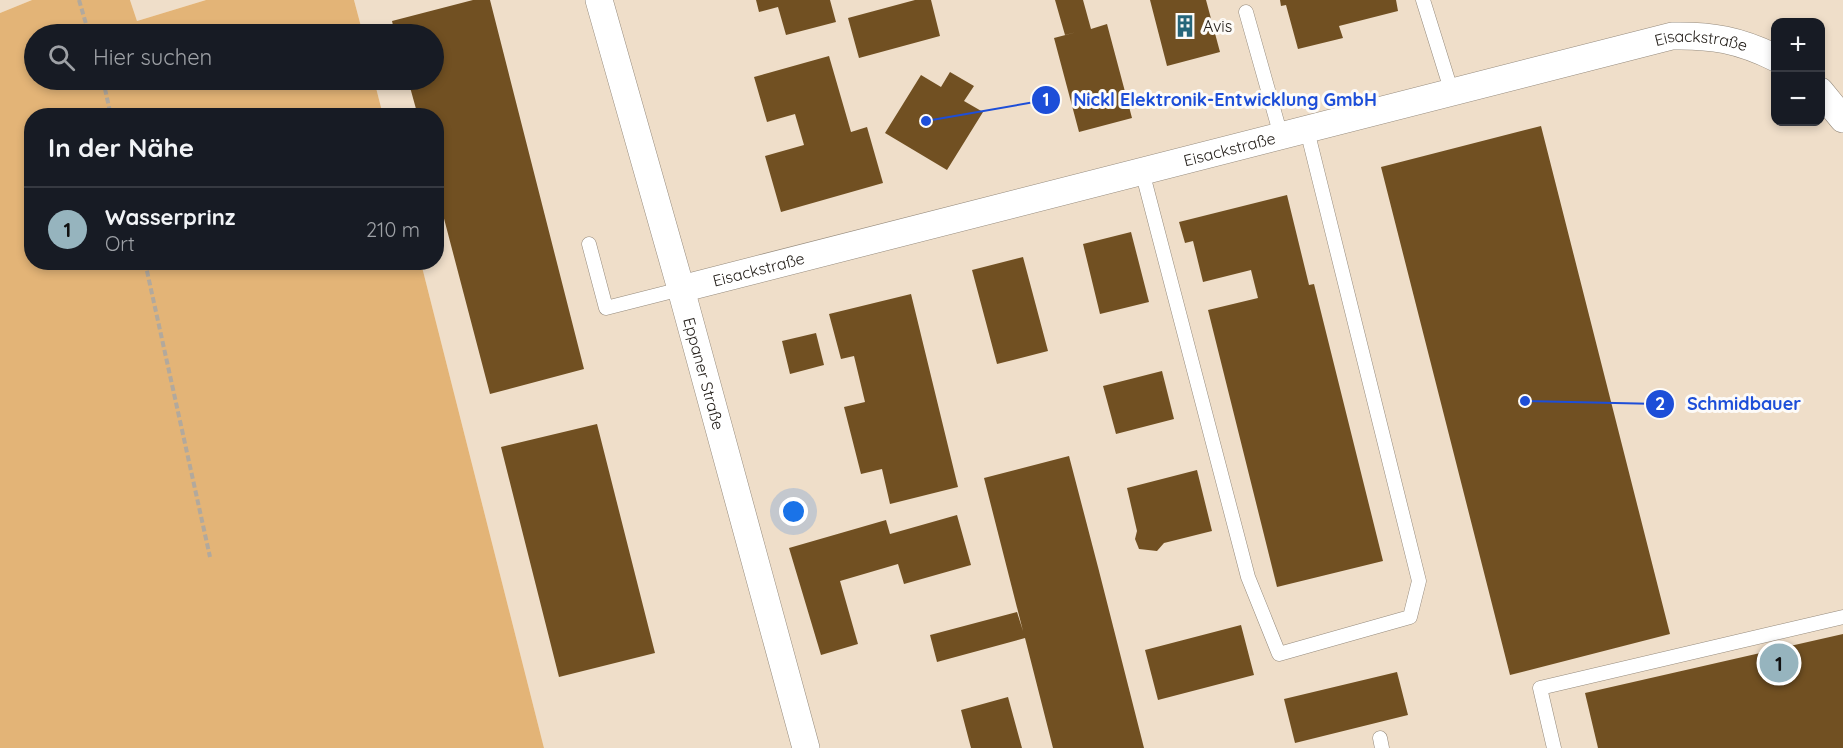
<!DOCTYPE html>
<html lang="de">
<head>
<meta charset="utf-8">
<style>
	body { margin:0; font-family:Quicksand,sans-serif; background:#20242c; color:#f1f3f6 }
	.controls { position:absolute; right:18px; top:18px; display:grid; overflow:hidden; border-radius:12px; box-shadow:0 3px 9px #0003 }
	.controls button { width:54px; height:54px; display:grid; place-items:center; padding:0; border:0; border-bottom:2px solid #363941; background:#171b24; color:#f1f3f6; font:30px sans-serif }
	.you { position:absolute; left:794px; top:512px; width:21px; height:21px; margin:-15px; border:4px solid #fff; border-radius:50%; background:#1a73e8; box-shadow:0 0 0 9px #1a73e833 }
	.badge { display:grid; place-items:center; width:39px; height:39px; border-radius:50%; background:#96b4be; color:#111; font-size:20px; font-weight:700 }
	.pin { position:absolute; translate:-50% -50%; border:3px solid #fff; box-shadow:0 2px 6px #0006 }
	.list { margin:0; padding:0; list-style:none }
	h2 { display:flex; justify-content:space-between; align-items:center; height:78px; margin:0; padding:0 24px; font-size:26px }
	h2 small { font-size:20px; font-weight:400; color:#9ea1a6 }
	.list li { display:grid; grid-template-columns:39px 1fr auto; gap:18px; align-items:center; box-sizing:border-box; height:84px; padding:0 24px; border-top:2px solid #363941 }
	.list b { display:block; font-size:22px; white-space:nowrap }
	.list p { margin:0; font-size:20px; white-space:nowrap; color:#9ea1a6 }
	.list em { font-size:20px; font-style:normal; color:#9ea1a6 }
	.icon { flex:none; width:33px; height:33px; fill:none; stroke:currentColor; stroke-width:2; stroke-linecap:round; stroke-linejoin:round }
	.map { position:relative; flex:none; width:1843px; height:748px; overflow:hidden }
	.search { position:absolute; background:#171b24; box-shadow:0 3px 9px #0003; left:24px; top:24px; width:420px; height:66px; display:flex; align-items:center; gap:15px; box-sizing:border-box; padding:0 21px; border-radius:33px; color:#9ea1a6; font-size:22px }
	.panel { position:absolute; background:#171b24; box-shadow:0 3px 9px #0003; left:24px; top:108px; width:420px; height:162px; border-radius:24px }
	.map>svg:first-child { display:block }
	.built { fill:#efdec9; fill-rule:evenodd }
	.green { fill:#e3b477 }
	.building { fill:#715022 }
	.lines { fill:none; stroke-linecap:round; stroke-linejoin:round }
	.lane-casing { stroke:#958a7c; stroke-width:15 }
	.street-casing { stroke:#958a7c; stroke-width:28 }
	.path { stroke:#b2a99d; stroke-width:4; stroke-dasharray:6 3; stroke-linecap:butt }
	.lane { stroke:#fff; stroke-width:14 }
	.street { stroke:#fff; stroke-width:27 }
	.labels { text-anchor:middle; dominant-baseline:central; stroke-width:6; stroke-linejoin:round; paint-order:stroke }
	.poi-label { font-size:16px; fill:#26211c; stroke:#fdfbf8; text-anchor:start }
	.street-label { font-size:16px; fill:#26211c; stroke:#fdfbf8 }
	.leader { fill:none; stroke:#1d4ed8; stroke-width:2 }
	.callout-dot { fill:#1d4ed8; stroke:#fdfbf8; stroke-width:2 }
	.mark-label { font-size:18px; text-anchor:middle; font-weight:bold; fill:#fff }
	.callout-label { font-size:18px; text-anchor:middle; font-weight:bold; fill:#1d4ed8; stroke:#fdfbf8; stroke-width:6; stroke-linejoin:round; paint-order:stroke }
</style>
</head>
<body>
<div class="map">
<svg width="1843" height="748" viewBox="0 0 1843 748">
	<rect width="100%" height="100%" fill="#f8ecdd"/>
	<path class="built" d="M 0,0 L 32,0 L 0,13 Z
		M 130,0 L 206,0 L 137,21 Z
		M 354,0 L 1843,0 L 1843,748 L 544,748 L 421,263 L 436,262 L 436,116 L 383,115 L 374,80 L 434,80 L 434,34 L 363,34 ZM 1776,22 L 1820,22 L 1820,122 L 1776,122 Z"/>
	<path class="green" d="M 32,0 L 130,0 L 137,21 L 206,0 L 354,0 L 363,34 L 34,34 L 34,80 L 374,80 L 383,115 L 32,116 L 32,262 L 421,263 L 544,748 L 0,748 L 0,13 Z"/>
	<path class="building" d="M 473,0 L 490,0 L 584,369 L 490,394 L 436,188 L 436,116 L 418,116 L 408,80 L 434,80 L 434,34 L 395,34 L 392,21 Z
		M 756,0 L 830,0 L 836,22 L 786,35 L 778,7 L 759,12 Z
		M 915,0 L 931,0 L 940,36 L 859,58 L 848,18 Z
		M 1055,0 L 1083,0 L 1091,29 L 1107,24 L 1132,118 L 1079,132 L 1054,38 L 1077,32 L 1065,35 Z
		M 1150,0 L 1206,0 L 1220,52 L 1167,66 Z
		M 1280,0 L 1396,0 L 1398,11 L 1339,26 L 1343,38 L 1298,49 L 1286,5 L 1281,6 Z
		M 829,56 L 851,132 L 867,127 L 883,183 L 781,212 L 765,156 L 804,145 L 795,114 L 767,122 L 754,77 Z
		M 950,72 L 974,86 L 964,101 L 983,112 L 947,170 L 885,133 L 921,75 L 941,87 Z
		M 1541,126 L 1670,634 L 1510,675 L 1381,167 Z
		M 1287,195 L 1309,285 L 1314,284 L 1383,561 L 1277,587 L 1208,310 L 1258,298 L 1251,270 L 1203,282 L 1193,241 L 1185,243 L 1179,222 Z
		M 1131,232 L 1149,302 L 1100,314 L 1083,244 Z
		M 1023,257 L 1048,351 L 997,364 L 972,270 Z
		M 911,294 L 958,487 L 890,504 L 882,469 L 861,474 L 844,407 L 865,402 L 854,356 L 841,359 L 829,314 Z
		M 816,333 L 824,365 L 790,374 L 782,341 Z
		M 1162,371 L 1174,419 L 1116,434 L 1103,386 Z
		M 597,424 L 655,653 L 559,677 L 501,447 Z
		M 1069,456 L 1098,567 L 1144,748 L 1053,748 L 1025,638 L 937,662 L 930,635 L 1017,612 L 1023,631 L 984,478 Z
		M 1197,470 L 1212,531 L 1164,543 L 1157,551 L 1139,549 L 1135,539 L 1137,531 L 1127,488 Z
		M 957,515 L 971,565 L 904,584 L 898,564 L 840,581 L 858,644 L 821,655 L 789,548 L 886,520 L 890,534 Z
		M 1241,625 L 1254,675 L 1158,700 L 1145,650 Z
		M 1843,634 L 1843,748 L 1598,748 L 1585,693 Z
		M 1397,672 L 1408,715 L 1295,743 L 1284,699 Z
		M 1008,697 L 1022,748 L 971,748 L 961,710 Z"/>
	<g class="lines">
		<g class="lane-casing">
			<path id="lane" d="M 1423,0 L 1452,93
				M 1246,12 L 1281,136
				M 1142,171 L 1248,577 L 1279,654 L 1410,617 L 1419,581 L 1307,130
				M 589,244 L 606,308 L 681,289
				M 1380,738 L 1382,748
				M 1554,748 L 1540,688 L 1843,617"/>
		</g>
		<g class="street-casing">
			<g id="street">
				<path id="s1" d="M 599,0 L 681,289 L 806,748"/>
				<path d="M 1820,91 L 1843,119"/>
				<path id="s2" d="M 681,289 L 1672,36 C 1712,35 1739,40 1776,58"/>
			</g>
		</g>
		<path class="path" d="M 79,0 L 89,34
			M 103,80 L 111,116
			M 145,262 L 210,557"/>
		<use href="#lane" class="lane"/>
		<use href="#street" class="street"/>
	</g>
	<defs>
		<g id="building-bare" transform="scale(1.8)"><path d="M-4-6H4V6H1V3H-1V6H-4ZM-2.5-4.3h1.7v1.8h-1.7ZM.8-4.3h1.7v1.8H.8ZM-2.5-1h1.7V.8h-1.7ZM.8-1h1.7V.8H.8Z" fill="#26667a" stroke="#fdfbf8" stroke-width="2.5" paint-order="stroke"/></g>
	</defs>
	<g fill-rule="evenodd">
		<use href="#building-bare" x="1185" y="26"/>
	</g>
	<g class="labels">
		<g class="poi-label">
			<text x="1203" y="26">Avis</text>
		</g>
		<g class="street-label">
			<text stroke="none"><textPath href="#s2" startOffset="1052">Eisackstraße</textPath></text>
			<text stroke="none"><textPath href="#s2" startOffset="566">Eisackstraße</textPath></text>
			<text stroke="none"><textPath href="#s2" startOffset="80">Eisackstraße</textPath></text>
			<text stroke="none"><textPath href="#s1" startOffset="388">Eppaner Straße</textPath></text>
		</g>
	</g>
	<path class="leader" d="M926 121L1046 100M1525 401L1660 404"/>
	<g class="callout-dot">
		<circle cx="926" cy="121" r="6"/>
		<circle cx="1525" cy="401" r="6"/>
		<circle cx="1046" cy="100" r="15"/>
		<circle cx="1660" cy="404" r="15"/>
	</g>
	<g class="mark-label">
		<text x="1046" y="106">1</text>
		<text x="1660" y="410">2</text>
	</g>
	<g class="callout-label">
		<text x="1225" y="106">Nickl Elektronik-Entwicklung GmbH</text>
		<text x="1744" y="410">Schmidbauer</text>
	</g>
</svg>
<div class="controls">
<button>+</button>
<button>−</button>
</div>
<div class="you"></div>
<div class="pin badge" style="left:1779px;top:663px">1</div>
<div class="search"><svg class="icon" aria-label="search" viewBox="0 0 24 24"><circle cx="10" cy="10" r="6"/><path d="M15 15l6 6"/></svg>Hier suchen</div>
<section class="panel">
<h2>In der Nähe<small></small></h2>
<ul class="list">
<li><span class="badge">1</span><div><b>Wasserprinz</b><p>Ort</p></div><em>210 m</em></li>
</ul>
</section>
</div>
</body>
</html>
